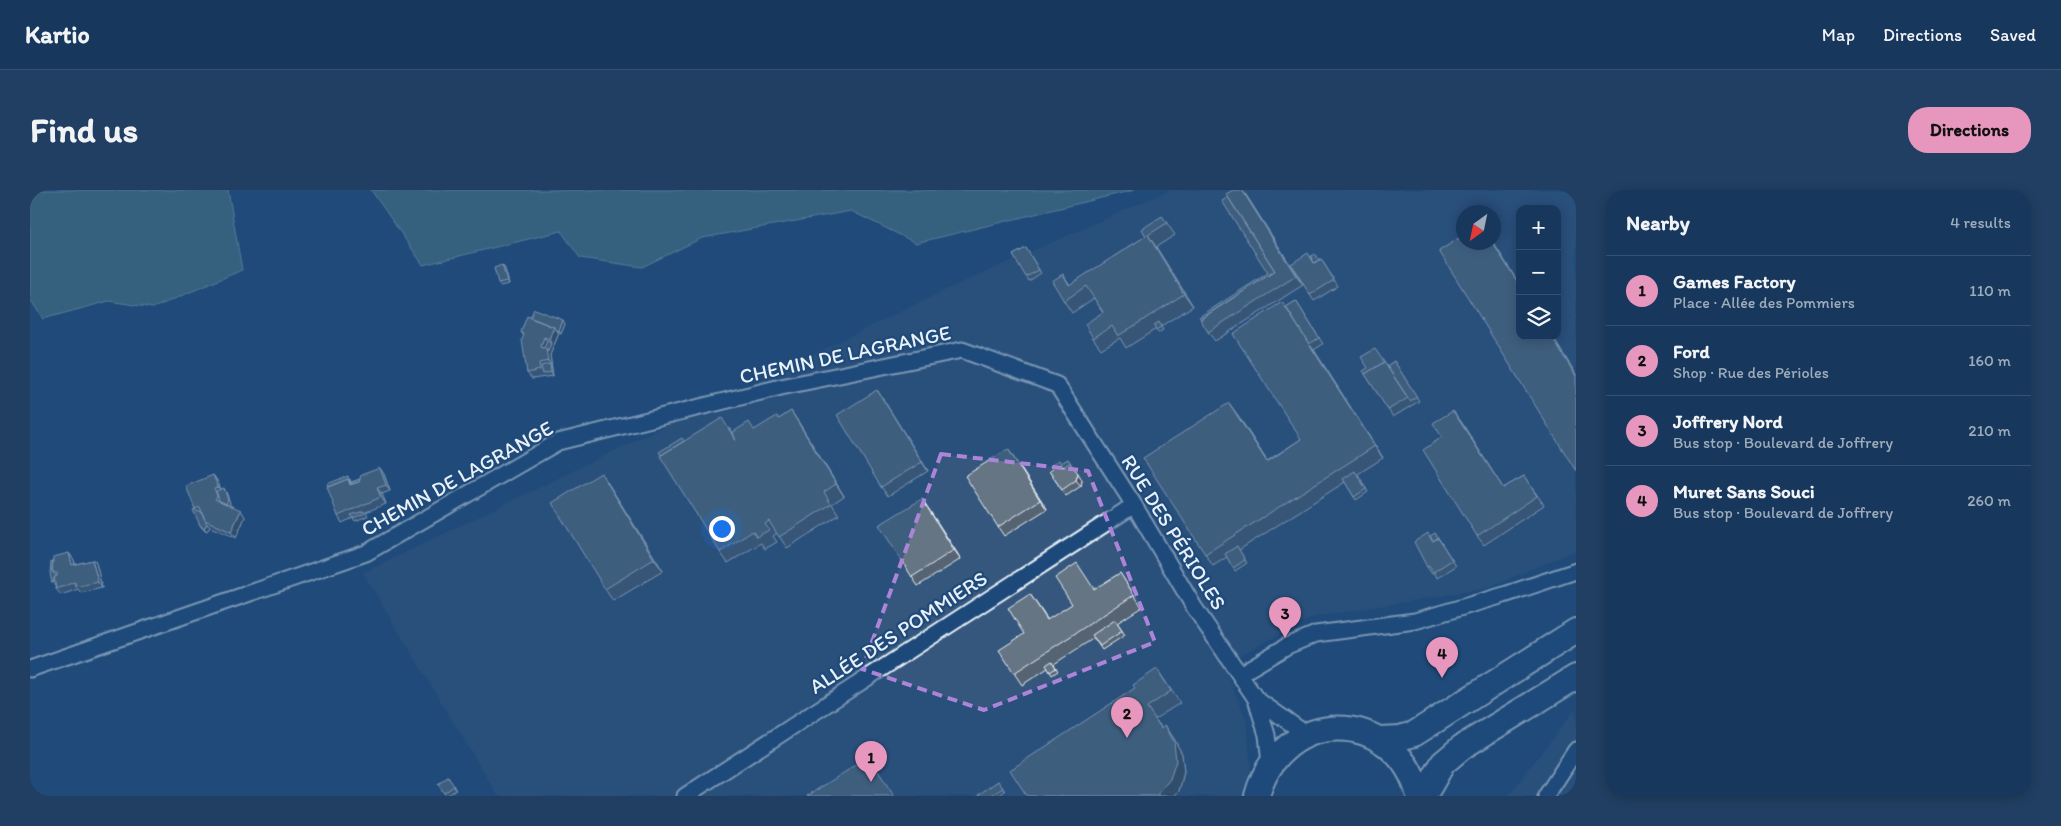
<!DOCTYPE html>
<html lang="en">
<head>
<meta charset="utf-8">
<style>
	body { margin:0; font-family:Itim,sans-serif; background:#203f62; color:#f1f3f6 }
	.controls { position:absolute; right:15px; top:15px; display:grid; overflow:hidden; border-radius:10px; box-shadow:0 2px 12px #0003 }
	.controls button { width:45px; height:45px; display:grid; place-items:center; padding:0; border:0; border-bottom:1px solid #365272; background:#17385c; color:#f1f3f6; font:25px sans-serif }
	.compass { position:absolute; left:1426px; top:15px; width:45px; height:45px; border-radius:50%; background:#17385c; box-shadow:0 2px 12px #0003; rotate:213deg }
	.you { position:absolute; left:691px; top:338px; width:18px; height:18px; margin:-12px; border:4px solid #fff; border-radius:50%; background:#1a73e8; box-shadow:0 0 0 8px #1a73e833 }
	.badge { display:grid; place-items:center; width:32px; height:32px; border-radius:50%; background:#e797bd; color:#111; font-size:16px; font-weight:700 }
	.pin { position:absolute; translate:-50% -41px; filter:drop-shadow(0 1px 2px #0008) }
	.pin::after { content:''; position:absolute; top:26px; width:18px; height:15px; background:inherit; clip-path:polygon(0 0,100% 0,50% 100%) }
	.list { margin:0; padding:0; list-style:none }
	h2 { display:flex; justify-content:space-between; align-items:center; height:65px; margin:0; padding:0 20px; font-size:21px }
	h2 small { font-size:16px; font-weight:400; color:#9eacbb }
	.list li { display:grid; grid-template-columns:32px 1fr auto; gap:15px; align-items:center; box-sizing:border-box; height:70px; padding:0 20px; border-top:1px solid #365272 }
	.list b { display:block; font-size:19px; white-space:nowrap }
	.list p { margin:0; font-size:16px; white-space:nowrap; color:#9eacbb }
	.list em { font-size:16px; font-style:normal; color:#9eacbb }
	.icon { flex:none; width:28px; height:28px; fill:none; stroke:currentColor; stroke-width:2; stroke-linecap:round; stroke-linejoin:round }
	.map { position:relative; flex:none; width:1546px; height:606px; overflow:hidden; border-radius:20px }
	header { display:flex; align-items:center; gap:30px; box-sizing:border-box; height:70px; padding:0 25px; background:#17385c; border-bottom:1px solid #365272 }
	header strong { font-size:24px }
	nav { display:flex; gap:28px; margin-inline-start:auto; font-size:18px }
	.intro { display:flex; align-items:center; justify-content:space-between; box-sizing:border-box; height:120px; padding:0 30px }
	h1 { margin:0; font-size:35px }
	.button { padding:12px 22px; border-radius:20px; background:#e797bd; color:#111; font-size:18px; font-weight:700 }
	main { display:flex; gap:30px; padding:0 30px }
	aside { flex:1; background:#17385c; border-radius:20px; box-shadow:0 2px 12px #0003 }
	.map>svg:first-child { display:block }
	.built { fill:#34577d; fill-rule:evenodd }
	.green { fill:#527b83; stroke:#9db6be }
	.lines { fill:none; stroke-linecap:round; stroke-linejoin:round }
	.minor-casing { stroke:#e8f1f8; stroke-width:19 }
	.primary-casing { stroke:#e8f1f8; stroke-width:28 }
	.minor { stroke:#1f4a7a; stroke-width:15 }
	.primary { stroke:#1f4a7a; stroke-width:24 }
	.wall { fill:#576472; stroke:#e8f1f8 }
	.shaded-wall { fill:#47515c; stroke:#e8f1f8 }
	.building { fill:#657484; stroke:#e8f1f8 }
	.marked { fill:none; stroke:#ac85d9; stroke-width:4; stroke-dasharray:10 6; stroke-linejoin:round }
	.labels { text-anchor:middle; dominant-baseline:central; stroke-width:4.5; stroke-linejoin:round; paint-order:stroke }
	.street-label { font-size:21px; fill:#e8f1f8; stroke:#1f4a7a }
</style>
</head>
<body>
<header>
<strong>Kartio</strong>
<nav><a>Map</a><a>Directions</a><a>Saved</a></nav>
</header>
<div class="intro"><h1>Find us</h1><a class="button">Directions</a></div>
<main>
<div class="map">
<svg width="1546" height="606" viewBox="0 0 1546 606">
	<rect width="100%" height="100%" fill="#1f4a7a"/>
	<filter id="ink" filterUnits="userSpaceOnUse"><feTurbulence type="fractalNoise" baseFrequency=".02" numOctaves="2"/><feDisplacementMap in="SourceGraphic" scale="10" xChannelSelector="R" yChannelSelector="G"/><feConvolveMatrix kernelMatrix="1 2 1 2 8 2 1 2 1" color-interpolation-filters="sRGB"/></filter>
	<g filter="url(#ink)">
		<path class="built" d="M 1140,0 L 1546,0 L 1546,360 L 1459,398 L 1284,427 L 1193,474 L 1217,531 L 1221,576 L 1213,606 L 468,606 L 333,383 L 915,100 ZM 1490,19 L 1527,19 L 1527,146 L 1490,146 ZM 1434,22 L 1464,22 L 1464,52 L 1434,52 Z
			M 1546,518 L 1546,606 L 1478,606 Z"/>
		<path class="green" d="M 9,0 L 198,0 L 212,80 L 123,118 L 79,111 L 13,129 L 0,109 L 0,8 Z
			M 341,0 L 1104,0 L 886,53 L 821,21 L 672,48 L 612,77 L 550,68 L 531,41 L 393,75 Z"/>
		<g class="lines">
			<g class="minor-casing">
				<path id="minor" d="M 0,479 L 336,363 L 528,252 L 751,197 L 932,160 L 1027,195 L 1104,315 L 1164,417 L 1226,509 L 1237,545 L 1240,574
					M 1210,484 L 1257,456 L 1286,444 L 1385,431 L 1474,405 L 1546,381
					M 1226,509 L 1276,544
					M 655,606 L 1104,315
					M 1516,606 L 1546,560"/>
			</g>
			<g class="primary-casing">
				<path id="primary" d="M 1350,549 L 1370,548 L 1384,544 L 1546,441
					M 1227,606 C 1251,516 1366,516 1389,606
					M 1394,606 L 1413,573 L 1432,557 L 1546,487"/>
			</g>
			<use href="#minor" class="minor"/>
			<use href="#primary" class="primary"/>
		</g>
		<path class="wall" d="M 1216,5 L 1273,95 L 1185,151 L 1178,142 L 1238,83 Z
			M 1132,26 L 1145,45 L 1126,57 L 1163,116 L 1131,136 L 1133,140 L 1128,143 L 1126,139 L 1096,158 L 1090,148 L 1071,159 L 1063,148 L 1073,122 L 1064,108 L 1042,123 L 1034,111 L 1033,84 L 1040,95 L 1116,46 Z
			M 996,58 L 1011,83 L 999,91 L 983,65 Z
			M 1281,66 L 1289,70 L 1291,69 L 1308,96 L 1284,111 L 1280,105 Z
			M 472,75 L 475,79 L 479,94 L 470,96 L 468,93 Z
			M 1266,111 L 1293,154 L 1284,160 L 1353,268 L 1328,284 L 1338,302 L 1326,310 L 1315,292 L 1209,360 L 1217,373 L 1205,381 L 1197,367 L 1183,376 L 1175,364 L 1207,224 L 1237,271 L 1271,249 L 1256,117 Z
			M 535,134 L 531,144 L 529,143 L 520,165 L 523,186 L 502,189 L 497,183 L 494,146 L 491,142 Z
			M 1364,171 L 1389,211 L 1363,227 L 1335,184 L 1357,176 Z
			M 847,200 L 898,281 L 858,306 L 851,297 Z
			M 761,221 L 769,233 L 814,306 L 802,314 L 809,325 L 757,358 L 747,343 L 743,346 L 747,352 L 735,359 L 731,353 L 698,373 L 690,362 L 655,251 L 700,239 L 705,247 L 725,240 L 749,229 Z
			M 1430,230 L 1473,298 L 1494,286 L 1514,315 L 1454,355 L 1447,346 L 1412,247 Z
			M 978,259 L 1017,319 L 974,346 L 968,337 Z
			M 1038,269 L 1052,290 L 1051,296 L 1036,306 L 1019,281 Z
			M 571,283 L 579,295 L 633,381 L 583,411 L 575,399 Z
			M 354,284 L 360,301 L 352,304 L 356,314 L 336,322 L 338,326 L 325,331 L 323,328 L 312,333 L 308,326 L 320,289 L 321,292 L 330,289 Z
			M 183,285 L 188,292 L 191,299 L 196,302 L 200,313 L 199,315 L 215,327 L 206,348 L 180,337 L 177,341 L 172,338 L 170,335 L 165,319 Z
			M 898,318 L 931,369 L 888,396 L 882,387 Z
			M 1405,343 L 1426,376 L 1407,388 L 1404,382 L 1402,384 L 1397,377 Z
			M 39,363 L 44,370 L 45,374 L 64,370 L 66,373 L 72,398 L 51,403 L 48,399 L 31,405 L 26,399 L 25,396 L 22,393 L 23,371 Z
			M 1090,383 L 1112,417 L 1087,433 L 1095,445 L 1072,460 L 1064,448 L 1024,474 L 1028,481 L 1022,485 L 1018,478 L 992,495 L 984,483 L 994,444 L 1000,404 L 1018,430 Z
			M 1127,479 L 1150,513 L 1125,529 L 1131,537 L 1143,547 L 1152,564 L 1154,582 L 1149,601 L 1144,606 L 997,606 Z
			M 418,587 L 426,600 L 416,606 L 408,594 Z
			M 968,591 L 975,601 L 968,606 L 949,606 Z"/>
		<path class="shaded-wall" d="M 1212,0 L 1216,5 L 1273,95 L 1266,86 Z
			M 1118,45 L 1126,57 L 1163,116 L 1154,104 Z
			M 1462,52 L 1463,52 L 1490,95 L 1490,96 Z
			M 472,75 L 475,79 L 479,94 L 477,91 Z
			M 533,130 L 535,134 L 531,144 L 529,141 Z
			M 524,137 L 529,143 L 520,165 L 523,186 L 521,182 L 520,174 L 511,157 L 514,147 L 519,154 L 521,153 L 519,149 Z
			M 1521,146 L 1522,146 L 1546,184 L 1546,186 Z
			M 1279,154 L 1284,160 L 1353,268 L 1345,256 Z
			M 847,200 L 853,209 L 898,281 L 892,272 Z
			M 1199,213 L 1207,224 L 1245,283 L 1237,272 Z
			M 761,221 L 769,233 L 814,306 L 806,294 Z
			M 1423,221 L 1430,230 L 1479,308 L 1473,298 Z
			M 978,259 L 984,268 L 1017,319 L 1010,310 Z
			M 350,278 L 354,284 L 360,301 L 356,295 Z
			M 571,283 L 579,295 L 633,381 L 624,369 Z
			M 1048,283 L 1052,290 L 1051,296 L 1046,290 Z
			M 183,285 L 188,292 L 192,303 L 188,297 Z
			M 194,298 L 196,302 L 200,313 L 198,319 L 195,316 Z
			M 347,298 L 352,304 L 356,314 L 351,307 Z
			M 892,309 L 898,318 L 931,369 L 924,360 Z
			M 211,320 L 215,327 L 206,348 L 201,342 Z
			M 177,334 L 180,337 L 177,341 L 174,338 Z
			M 39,363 L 44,370 L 45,377 L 42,375 Z
			M 62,370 L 64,370 L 66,373 L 72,398 L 68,392 Z
			M 1135,535 L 1143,547 L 1152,564 L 1154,582 L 1149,601 L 1144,606 L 1130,606 L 1128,604 Z"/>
		<path class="building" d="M 1203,0 L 1212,0 L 1266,86 L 1178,142 L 1170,129 L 1245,81 L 1196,4 Z
			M 1198,7 L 1245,81 L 1171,129 L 1169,127 L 1238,83 L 1192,11 Z
			M 1132,26 L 1137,33 L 1118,45 L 1154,104 L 1088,146 L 1082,136 L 1063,148 L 1055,134 L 1073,122 L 1056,96 L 1034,111 L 1022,91 L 1033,84 L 1039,95 L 1116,46 L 1112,39 Z
			M 1434,45 L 1434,52 L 1462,52 L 1490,96 L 1490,146 L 1521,146 L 1546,186 L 1546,281 L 1409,61 Z
			M 996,58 L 1009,80 L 996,87 L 983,65 Z
			M 1278,63 L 1284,73 L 1291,69 L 1304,90 L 1280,105 L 1261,74 Z
			M 1285,64 L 1289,70 L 1284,73 L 1281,66 Z
			M 472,75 L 477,91 L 468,93 L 464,78 Z
			M 1266,111 L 1289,148 L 1279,154 L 1256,117 Z
			M 1252,112 L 1345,256 L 1175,364 L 1113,268 L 1199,213 L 1237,272 L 1271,249 L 1203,144 Z
			M 504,119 L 533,130 L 529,141 L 527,140 L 524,137 L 500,128 Z
			M 497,126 L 524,137 L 519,149 L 514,147 L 511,157 L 516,159 L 518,171 L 509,173 L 510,180 L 497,183 L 492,150 L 494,144 L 491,142 Z
			M 1129,132 L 1131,137 L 1126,140 L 1124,135 Z
			M 517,151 L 521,153 L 518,162 L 516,159 L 514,158 Z
			M 1345,159 L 1354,172 L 1335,184 L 1333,181 L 1338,178 L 1331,167 Z
			M 1364,171 L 1387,207 L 1380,211 L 1357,176 Z
			M 1354,172 L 1378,208 L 1358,220 L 1335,184 Z
			M 520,174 L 521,182 L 513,184 L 511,176 Z
			M 847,200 L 892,272 L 851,297 L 807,225 Z
			M 761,221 L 806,294 L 794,302 L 801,314 L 749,347 L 739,331 L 735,334 L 739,340 L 726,347 L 723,341 L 690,362 L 630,266 L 692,228 L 706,251 L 703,242 L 719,232 L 724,240 L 747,226 L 749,229 Z
			M 1423,221 L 1473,298 L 1494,286 L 1507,306 L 1447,346 L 1393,260 L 1412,247 L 1403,233 Z
			M 652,248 L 654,251 L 631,265 L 629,262 Z
			M 978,259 L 1010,310 L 968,337 L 935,286 Z
			M 1038,269 L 1042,276 L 1040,273 L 1033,277 L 1031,273 Z
			M 1029,270 L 1033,277 L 1040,273 L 1048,283 L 1046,290 L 1032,300 L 1019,281 L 1023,279 L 1020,276 Z
			M 350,278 L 356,295 L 347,298 L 351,307 L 308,326 L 297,297 L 318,289 L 320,295 L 329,292 L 331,285 Z
			M 1325,281 L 1336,299 L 1324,307 L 1313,289 Z
			M 571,283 L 624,369 L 575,399 L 522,313 Z
			M 183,285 L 188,297 L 184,298 L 187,306 L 185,309 L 211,320 L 201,342 L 175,330 L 170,317 L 165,319 L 156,296 Z
			M 318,286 L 320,293 L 318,289 L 298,297 L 297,294 Z
			M 330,289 L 329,292 L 321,294 L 320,293 Z
			M 194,298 L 198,310 L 196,314 L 188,310 L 189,309 L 186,301 Z
			M 892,309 L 924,360 L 882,387 L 849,335 Z
			M 165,319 L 167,322 L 171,321 L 175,330 L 177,334 L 174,338 L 170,335 L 163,320 Z
			M 334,321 L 335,323 L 323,328 L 321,325 Z
			M 1398,343 L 1402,351 L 1408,348 L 1422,370 L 1403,382 L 1399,376 L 1397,377 L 1384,352 Z
			M 1405,343 L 1410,351 L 1408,348 L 1403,351 L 1400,346 Z
			M 1207,356 L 1215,370 L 1203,378 L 1195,364 Z
			M 39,363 L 42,375 L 62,370 L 68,392 L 46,397 L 45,392 L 26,399 L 24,388 L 28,384 L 22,381 L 23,367 Z
			M 21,371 L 23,371 L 22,381 L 24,384 L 27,386 L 24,388 L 24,391 L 22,393 L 20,383 Z
			M 1047,373 L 1064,399 L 1090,383 L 1104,405 L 984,483 L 969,460 L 994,444 L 978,418 L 1000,404 L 1017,430 L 1042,414 L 1025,388 Z
			M 1085,430 L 1092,441 L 1070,456 L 1062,445 Z
			M 1022,471 L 1026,478 L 1020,482 L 1016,475 Z
			M 1127,479 L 1141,501 L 1117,517 L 1131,538 L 1135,535 L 1144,552 L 1146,571 L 1140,589 L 1128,604 L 1125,606 L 997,606 L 980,580 L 1105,498 L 1103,495 Z
			M 839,567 L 864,606 L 777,606 Z
			M 418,587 L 424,596 L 414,603 L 408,594 Z
			M 968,591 L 973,598 L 960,606 L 949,606 L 948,605 Z"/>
	</g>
	<path d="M0 0H1546V606H0ZM 911,264 L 1058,281 L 1125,452 L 954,520 L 832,479 Z" fill="#1f4a7a" fill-opacity=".55" fill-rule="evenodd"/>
	<path class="marked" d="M 911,264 L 1058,281 L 1125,452 L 954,520 L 832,479 Z"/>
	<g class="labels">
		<g class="street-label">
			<text transform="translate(815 164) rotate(-12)">CHEMIN DE LAGRANGE</text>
			<text transform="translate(427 288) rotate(-29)">CHEMIN DE LAGRANGE</text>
			<text transform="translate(1144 342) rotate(58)">RUE DES PÉRIOLES</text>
			<text transform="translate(868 442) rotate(-33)">ALLÉE DES POMMIERS</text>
		</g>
	</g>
</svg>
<div class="controls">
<button>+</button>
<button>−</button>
<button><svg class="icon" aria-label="layers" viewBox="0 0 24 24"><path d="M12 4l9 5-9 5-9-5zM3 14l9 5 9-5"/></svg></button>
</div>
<svg class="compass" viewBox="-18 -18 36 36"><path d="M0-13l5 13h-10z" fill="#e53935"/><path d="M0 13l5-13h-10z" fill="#9eacbb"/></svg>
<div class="you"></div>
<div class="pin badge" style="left:841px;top:592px">1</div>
<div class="pin badge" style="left:1097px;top:548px">2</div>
<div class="pin badge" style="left:1255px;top:448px">3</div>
<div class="pin badge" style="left:1412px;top:488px">4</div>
</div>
<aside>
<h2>Nearby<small>4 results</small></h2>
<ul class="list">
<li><span class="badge">1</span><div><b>Games Factory</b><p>Place · Allée des Pommiers</p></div><em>110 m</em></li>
<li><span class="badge">2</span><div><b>Ford</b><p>Shop · Rue des Périoles</p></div><em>160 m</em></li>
<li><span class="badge">3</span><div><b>Joffrery Nord</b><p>Bus stop · Boulevard de Joffrery</p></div><em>210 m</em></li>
<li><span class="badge">4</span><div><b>Muret Sans Souci</b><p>Bus stop · Boulevard de Joffrery</p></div><em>260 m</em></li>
</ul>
</aside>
</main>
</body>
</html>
